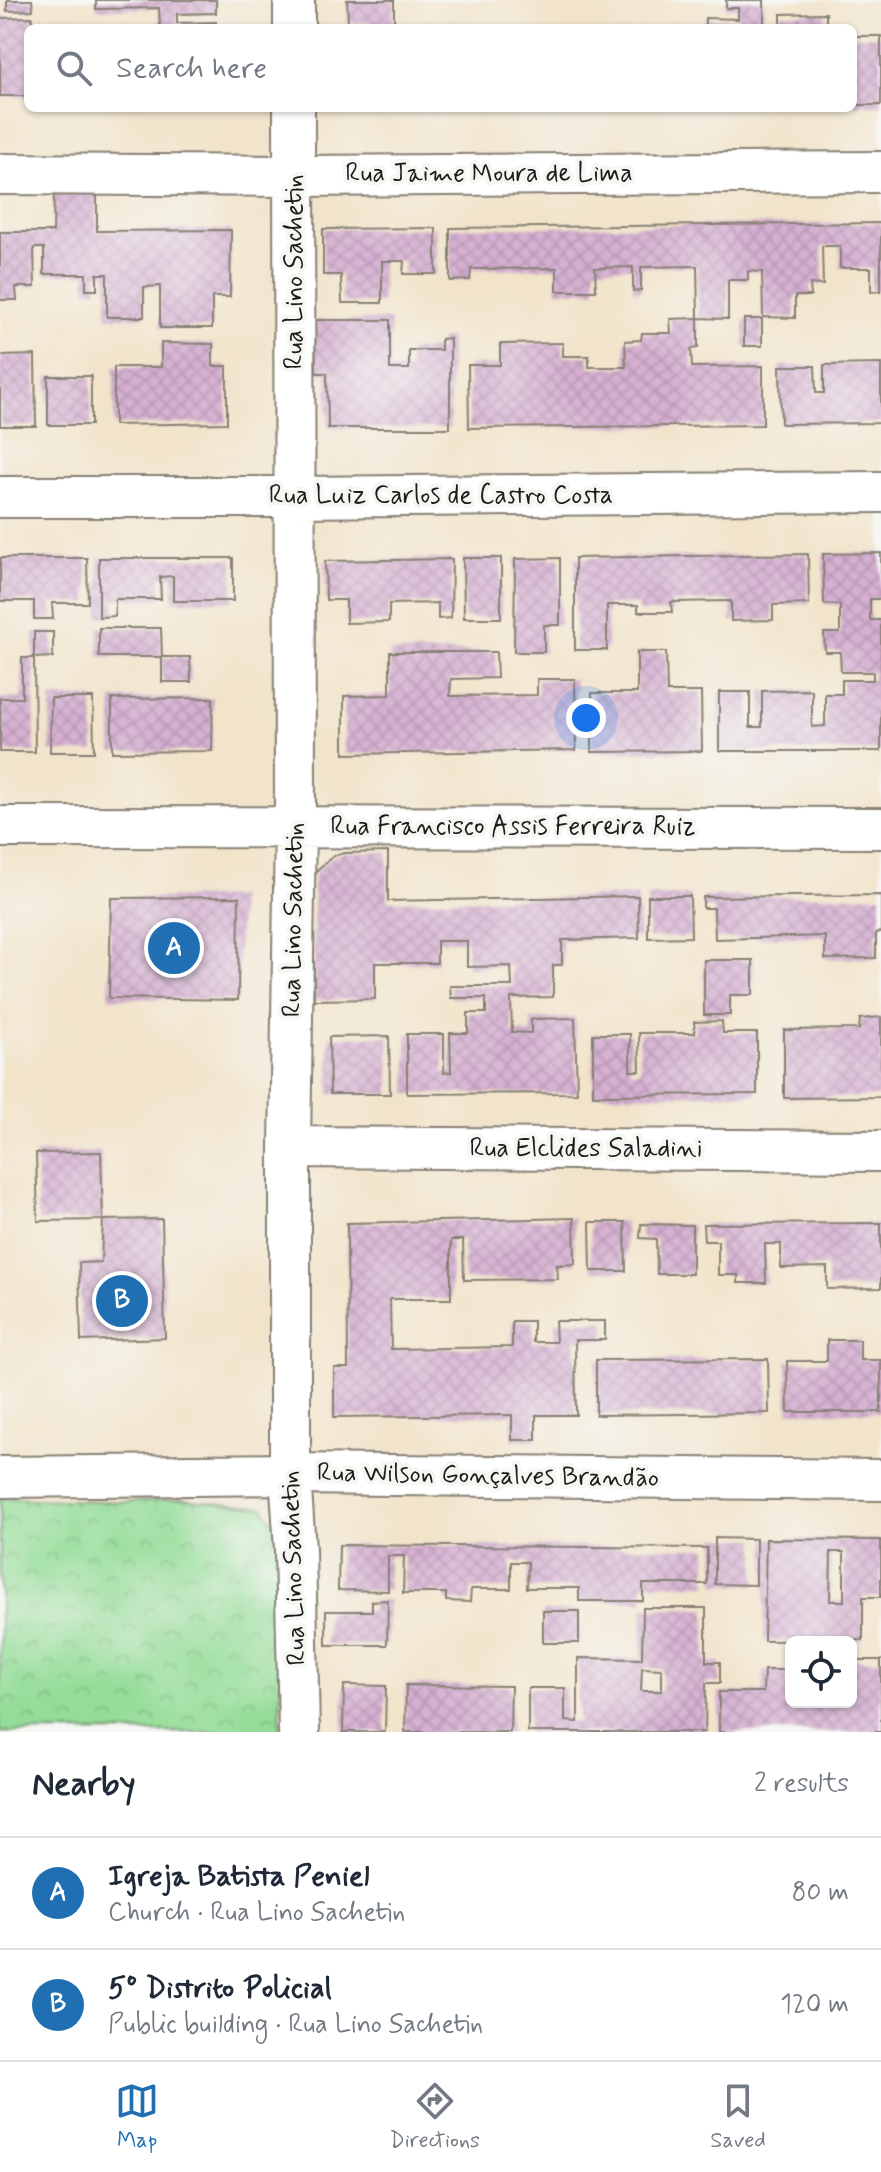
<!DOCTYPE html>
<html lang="en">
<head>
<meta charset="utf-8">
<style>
	body { margin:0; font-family:Mynerve,sans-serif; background:#f2f2f3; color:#1f2937 }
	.controls { position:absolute; right:24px; bottom:24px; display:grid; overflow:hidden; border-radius:12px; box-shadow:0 2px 6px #0004 }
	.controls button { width:72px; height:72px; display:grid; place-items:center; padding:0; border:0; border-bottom:2px solid #e0e1e3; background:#fff; color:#1f2937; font:40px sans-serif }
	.you { position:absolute; left:586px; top:718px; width:28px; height:28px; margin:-20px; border:6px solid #fff; border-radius:50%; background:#1a73e8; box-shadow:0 0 0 12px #1a73e833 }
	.badge { display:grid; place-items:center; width:52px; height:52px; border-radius:50%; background:#1f6fb2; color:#fff; font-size:26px; font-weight:700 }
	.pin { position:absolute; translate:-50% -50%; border:4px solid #fff; box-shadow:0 2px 8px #0006 }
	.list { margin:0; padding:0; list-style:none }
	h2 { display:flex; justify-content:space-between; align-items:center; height:104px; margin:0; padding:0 32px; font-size:34px }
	h2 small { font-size:26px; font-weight:400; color:#747a83 }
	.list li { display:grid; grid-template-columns:52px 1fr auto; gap:24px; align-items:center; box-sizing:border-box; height:112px; padding:0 32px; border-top:2px solid #e0e1e3 }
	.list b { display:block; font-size:30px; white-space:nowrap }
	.list p { margin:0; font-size:26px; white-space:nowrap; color:#747a83 }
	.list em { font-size:26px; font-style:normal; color:#747a83 }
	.icon { flex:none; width:44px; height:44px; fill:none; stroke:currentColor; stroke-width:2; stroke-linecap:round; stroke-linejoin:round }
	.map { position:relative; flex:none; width:881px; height:1732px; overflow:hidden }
	.search { position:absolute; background:#fff; box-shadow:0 2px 6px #0004; left:24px; right:24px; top:24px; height:88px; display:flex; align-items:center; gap:20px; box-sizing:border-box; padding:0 28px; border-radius:12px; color:#747a83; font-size:30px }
	.sheet { height:328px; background:#fff }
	nav { display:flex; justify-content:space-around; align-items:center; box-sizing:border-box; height:112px; border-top:2px solid #e0e1e3; background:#fff; font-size:22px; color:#747a83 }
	nav a { display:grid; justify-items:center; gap:4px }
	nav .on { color:#1f6fb2 }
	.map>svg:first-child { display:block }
	.park { fill:url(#park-crowns); stroke:#587c5a; stroke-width:2 }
	.building { fill:url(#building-cross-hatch); fill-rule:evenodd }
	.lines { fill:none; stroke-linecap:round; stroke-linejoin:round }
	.minor-casing { stroke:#878074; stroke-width:44 }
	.minor { stroke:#fff; stroke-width:40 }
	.labels { text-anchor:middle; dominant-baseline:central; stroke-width:8; stroke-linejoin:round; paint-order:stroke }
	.street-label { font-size:26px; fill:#1c1c1c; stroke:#f6f6f2 }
</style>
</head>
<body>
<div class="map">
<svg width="881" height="1732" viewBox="0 0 881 1732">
	<defs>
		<pattern id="park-crowns" width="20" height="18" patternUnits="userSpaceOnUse" patternTransform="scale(2)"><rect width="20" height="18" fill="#94dd98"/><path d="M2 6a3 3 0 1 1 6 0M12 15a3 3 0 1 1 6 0" fill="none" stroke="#7fbd82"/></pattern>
		<pattern id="building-cross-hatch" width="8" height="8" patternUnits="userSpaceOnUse" patternTransform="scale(2)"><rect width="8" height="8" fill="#d6b0d2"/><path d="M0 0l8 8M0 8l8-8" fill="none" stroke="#b797b4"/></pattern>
	</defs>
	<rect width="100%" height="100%" fill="#f6f6f2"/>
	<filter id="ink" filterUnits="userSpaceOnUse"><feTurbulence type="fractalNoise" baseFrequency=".0125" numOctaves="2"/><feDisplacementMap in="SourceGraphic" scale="16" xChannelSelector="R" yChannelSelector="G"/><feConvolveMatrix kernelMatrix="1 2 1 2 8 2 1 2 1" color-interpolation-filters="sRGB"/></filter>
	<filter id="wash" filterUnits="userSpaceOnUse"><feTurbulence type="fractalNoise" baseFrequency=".006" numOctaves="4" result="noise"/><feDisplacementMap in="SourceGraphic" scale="32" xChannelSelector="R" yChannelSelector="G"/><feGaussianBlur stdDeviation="1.8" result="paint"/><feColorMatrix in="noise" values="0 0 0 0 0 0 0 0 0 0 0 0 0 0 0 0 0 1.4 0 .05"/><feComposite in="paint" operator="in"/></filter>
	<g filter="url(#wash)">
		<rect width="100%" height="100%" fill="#f2e4cb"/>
		<path class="park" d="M 0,1498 L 126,1502 L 181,1499 L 263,1507 L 284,1538 L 280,1732 L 0,1732 Z"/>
		<g id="blocks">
			<path class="building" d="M 7,0 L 32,0 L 33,10 L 7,11 Z
				M 96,0 L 216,0 L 216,13 L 177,14 L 177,23 L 216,22 L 216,28 L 160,28 L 159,8 L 96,9 Z
				M 347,0 L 394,0 L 394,28 L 372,28 L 372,22 L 348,22 Z
				M 726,0 L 764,0 L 764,28 L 705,28 L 705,18 L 738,19 L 738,8 L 726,8 Z
				M 826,13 L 826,28 L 781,28 L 781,14 Z
				M 32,17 L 33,28 L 28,28 L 28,96 L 0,96 L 0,18 Z
				M 853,36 L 881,36 L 881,105 L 853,105 Z
				M 97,189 L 97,231 L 231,230 L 230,297 L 212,297 L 212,328 L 160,328 L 160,286 L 144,287 L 144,317 L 107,317 L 107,274 L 97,274 L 97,290 L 86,290 L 86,274 L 44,274 L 44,248 L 34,248 L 35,287 L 16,287 L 17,300 L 0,300 L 0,232 L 53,232 L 54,190 Z
				M 881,223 L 881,291 L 871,292 L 871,268 L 840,268 L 840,246 L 822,246 L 823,285 L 810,284 L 811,296 L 795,296 L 795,318 L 763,317 L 762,272 L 748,271 L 748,280 L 728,280 L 728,319 L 698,318 L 697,266 L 641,267 L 641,290 L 633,291 L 633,267 L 595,268 L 596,291 L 557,291 L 557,268 L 471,269 L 470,280 L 450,281 L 450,228 Z
				M 436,228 L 436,274 L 403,274 L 404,261 L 382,261 L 382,303 L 342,303 L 341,275 L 323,275 L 323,229 Z
				M 698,318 L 698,348 L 691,349 L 692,367 L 763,366 L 763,425 L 469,428 L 468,365 L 500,365 L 500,344 L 563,343 L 563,356 L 589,356 L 589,367 L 626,367 L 625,341 L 641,340 L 642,333 L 671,333 L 670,319 Z
				M 744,319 L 762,319 L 762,346 L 744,346 Z
				M 315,320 L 390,320 L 390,369 L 409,369 L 409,350 L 441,350 L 441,339 L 450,338 L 450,428 L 328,428 L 327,373 L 316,373 Z
				M 161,343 L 213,344 L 213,366 L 227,366 L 227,423 L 114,425 L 114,367 L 161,367 Z
				M 35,355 L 36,426 L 0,426 L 0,356 Z
				M 881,364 L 881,423 L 781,424 L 780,366 L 815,366 L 816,393 L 824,393 L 824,365 Z
				M 48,376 L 91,376 L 91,425 L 48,425 Z
				M 881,553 L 881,599 L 870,599 L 870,620 L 881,620 L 881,751 L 719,751 L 719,692 L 750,692 L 750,727 L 762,727 L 762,691 L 812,690 L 812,727 L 825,726 L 825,694 L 842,694 L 842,680 L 873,680 L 873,672 L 841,672 L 840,652 L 825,652 L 824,633 L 840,633 L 840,605 L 824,604 L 823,554 Z
				M 808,554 L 809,604 L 773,605 L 773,620 L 731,621 L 731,601 L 671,602 L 672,612 L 638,612 L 638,605 L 607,605 L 607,650 L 575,650 L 575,558 Z
				M 0,558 L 87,558 L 88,603 L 52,603 L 53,619 L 34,619 L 34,601 L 0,601 Z
				M 99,558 L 233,558 L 233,601 L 173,601 L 173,576 L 160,577 L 161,599 L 115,599 L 115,616 L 99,617 Z
				M 463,558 L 501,558 L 501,618 L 464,618 Z
				M 560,558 L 560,625 L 544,625 L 544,652 L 514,652 L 515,559 Z
				M 452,559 L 451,618 L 438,619 L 438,603 L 389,604 L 389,622 L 346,623 L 346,600 L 326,600 L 325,561 Z
				M 99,628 L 161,628 L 162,657 L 99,657 Z
				M 34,632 L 53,632 L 53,657 L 34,658 Z
				M 390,652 L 496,652 L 497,678 L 451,679 L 450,696 L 537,695 L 537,679 L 575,679 L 576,750 L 344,754 L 344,696 L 390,695 Z
				M 637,652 L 666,652 L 667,692 L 701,692 L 702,751 L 592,752 L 592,693 L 637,693 Z
				M 162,657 L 190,657 L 191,682 L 162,682 Z
				M 22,658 L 34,658 L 35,752 L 0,752 L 0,698 L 22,698 Z
				M 51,698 L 93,698 L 94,752 L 50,752 Z
				M 213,698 L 212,751 L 112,752 L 112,699 Z
				M 388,852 L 388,901 L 638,896 L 639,938 L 562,940 L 562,965 L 553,965 L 553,997 L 511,998 L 512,1032 L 531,1033 L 531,1019 L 575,1018 L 577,1093 L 407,1094 L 407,1034 L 444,1034 L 444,1073 L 451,1072 L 450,1033 L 468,1033 L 468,1013 L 486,1013 L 486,998 L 451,998 L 450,986 L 512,986 L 511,966 L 467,967 L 467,941 L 437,941 L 437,963 L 375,963 L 375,999 L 314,1000 L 313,878 L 318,869 L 333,856 L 344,853 Z
				M 881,895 L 881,932 L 876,933 L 876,958 L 825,959 L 825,936 L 715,939 L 714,908 L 703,908 L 703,897 Z
				M 648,896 L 690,896 L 691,937 L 648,938 Z
				M 239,897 L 238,1000 L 109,998 L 111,898 Z
				M 704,960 L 753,960 L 753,995 L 730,995 L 730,1015 L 704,1015 Z
				M 881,1017 L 881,1097 L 784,1098 L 784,1030 L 859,1029 L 860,1019 Z
				M 722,1021 L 723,1033 L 757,1033 L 757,1094 L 593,1095 L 593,1034 L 630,1034 L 630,1071 L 640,1071 L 639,1033 L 695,1033 L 694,1022 Z
				M 389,1036 L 390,1094 L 330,1094 L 329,1037 Z
				M 101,1152 L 103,1220 L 38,1221 L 36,1153 Z
				M 574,1218 L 575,1264 L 557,1265 L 558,1279 L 464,1280 L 463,1240 L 451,1240 L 451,1299 L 390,1299 L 391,1349 L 512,1347 L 512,1321 L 533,1321 L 533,1342 L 556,1342 L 555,1321 L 605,1321 L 605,1340 L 575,1340 L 576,1415 L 536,1415 L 536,1440 L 512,1440 L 512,1415 L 334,1417 L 334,1368 L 348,1368 L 347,1223 Z
				M 162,1219 L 165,1338 L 81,1341 L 79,1263 L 101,1262 L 103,1220 Z
				M 590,1222 L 625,1222 L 626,1271 L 591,1271 Z
				M 881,1223 L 881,1288 L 827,1289 L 827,1267 L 781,1268 L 781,1244 L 765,1244 L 766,1283 L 738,1283 L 738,1275 L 718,1275 L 718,1241 L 704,1241 L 703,1224 Z
				M 641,1224 L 692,1225 L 692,1274 L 657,1274 L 656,1239 L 640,1238 Z
				M 827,1340 L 860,1340 L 860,1360 L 881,1360 L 881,1412 L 788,1412 L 787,1361 L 827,1361 Z
				M 768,1359 L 769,1413 L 596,1415 L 596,1360 Z
				M 715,1538 L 756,1539 L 756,1585 L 715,1584 Z
				M 766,1539 L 881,1540 L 881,1597 L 863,1597 L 863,1640 L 764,1641 ZM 831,1552 L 844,1552 L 844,1601 L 830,1601 Z
				M 339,1545 L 707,1548 L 707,1584 L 643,1584 L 643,1601 L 579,1601 L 579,1588 L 527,1588 L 528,1562 L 511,1562 L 511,1589 L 471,1589 L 470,1602 L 446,1601 L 446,1593 L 403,1593 L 404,1556 L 388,1556 L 388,1591 L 338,1590 Z
				M 388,1600 L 387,1645 L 326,1645 L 326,1611 L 372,1611 L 372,1601 Z
				M 643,1608 L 706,1608 L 706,1662 L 720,1662 L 720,1683 L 706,1683 L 705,1732 L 528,1732 L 528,1688 L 565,1688 L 565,1721 L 578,1722 L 578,1658 L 642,1659 ZM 642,1668 L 662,1669 L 662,1691 L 641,1691 Z
				M 543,1611 L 579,1611 L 579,1643 L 543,1643 Z
				M 851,1660 L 881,1660 L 881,1732 L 719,1732 L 719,1692 L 763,1692 L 764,1670 L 786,1670 L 786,1682 L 791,1683 L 791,1702 L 851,1702 Z
				M 344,1685 L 386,1686 L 385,1732 L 343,1732 Z
				M 406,1685 L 511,1686 L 510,1732 L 405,1732 Z"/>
		</g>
	</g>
	<g filter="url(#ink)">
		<use href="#blocks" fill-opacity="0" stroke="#878074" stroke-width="2"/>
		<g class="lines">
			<g class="minor-casing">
				<path id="minor" d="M 294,0 L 294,28
					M 294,108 L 295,827 L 290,1147 L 290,1474 L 295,1549 L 299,1732
					M 0,174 L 294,176 L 881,172
					M 0,497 L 296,497 L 881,492
					M 0,827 L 881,828
					M 290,1147 L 881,1151
					M 0,1477 L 290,1474 L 881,1480"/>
			</g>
			<use href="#minor" class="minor"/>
		</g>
	</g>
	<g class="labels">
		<g class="street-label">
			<text x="489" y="174">Rua Jaime Moura de Lima</text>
			<text transform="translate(295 272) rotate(-90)">Rua Lino Sachetin</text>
			<text x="441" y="496">Rua Luiz Carlos de Castro Costa</text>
			<text x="513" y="827">Rua Francisco Assis Ferreira Ruiz</text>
			<text transform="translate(294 920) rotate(-89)">Rua Lino Sachetin</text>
			<text x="586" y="1149">Rua Elclides Saladini</text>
			<text transform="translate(488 1476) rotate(1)">Rua Wilson Gonçalves Brandão</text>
			<text transform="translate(294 1568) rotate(-92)">Rua Lino Sachetin</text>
		</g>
	</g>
</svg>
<div class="controls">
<button><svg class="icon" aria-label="locate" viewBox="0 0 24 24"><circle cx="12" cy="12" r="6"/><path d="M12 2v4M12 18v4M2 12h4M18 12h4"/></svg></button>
</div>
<div class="you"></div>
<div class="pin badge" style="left:174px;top:948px">A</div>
<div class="pin badge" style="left:122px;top:1301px">B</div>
<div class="search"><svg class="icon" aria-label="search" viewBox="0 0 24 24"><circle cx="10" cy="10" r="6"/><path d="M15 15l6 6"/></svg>Search here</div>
</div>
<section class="sheet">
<h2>Nearby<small>2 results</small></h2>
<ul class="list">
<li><span class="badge">A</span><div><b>Igreja Batista Peniel</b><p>Church · Rua Lino Sachetin</p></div><em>80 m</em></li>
<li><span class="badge">B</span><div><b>5º Distrito Policial</b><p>Public building · Rua Lino Sachetin</p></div><em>120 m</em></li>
</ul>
</section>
<nav>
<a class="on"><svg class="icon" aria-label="map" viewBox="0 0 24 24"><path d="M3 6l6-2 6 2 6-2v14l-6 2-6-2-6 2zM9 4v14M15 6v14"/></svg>Map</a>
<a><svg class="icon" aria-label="directions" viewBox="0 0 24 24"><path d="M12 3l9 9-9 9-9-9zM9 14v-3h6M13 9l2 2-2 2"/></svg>Directions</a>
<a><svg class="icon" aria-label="saved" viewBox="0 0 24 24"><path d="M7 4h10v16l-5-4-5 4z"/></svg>Saved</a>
</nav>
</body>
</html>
